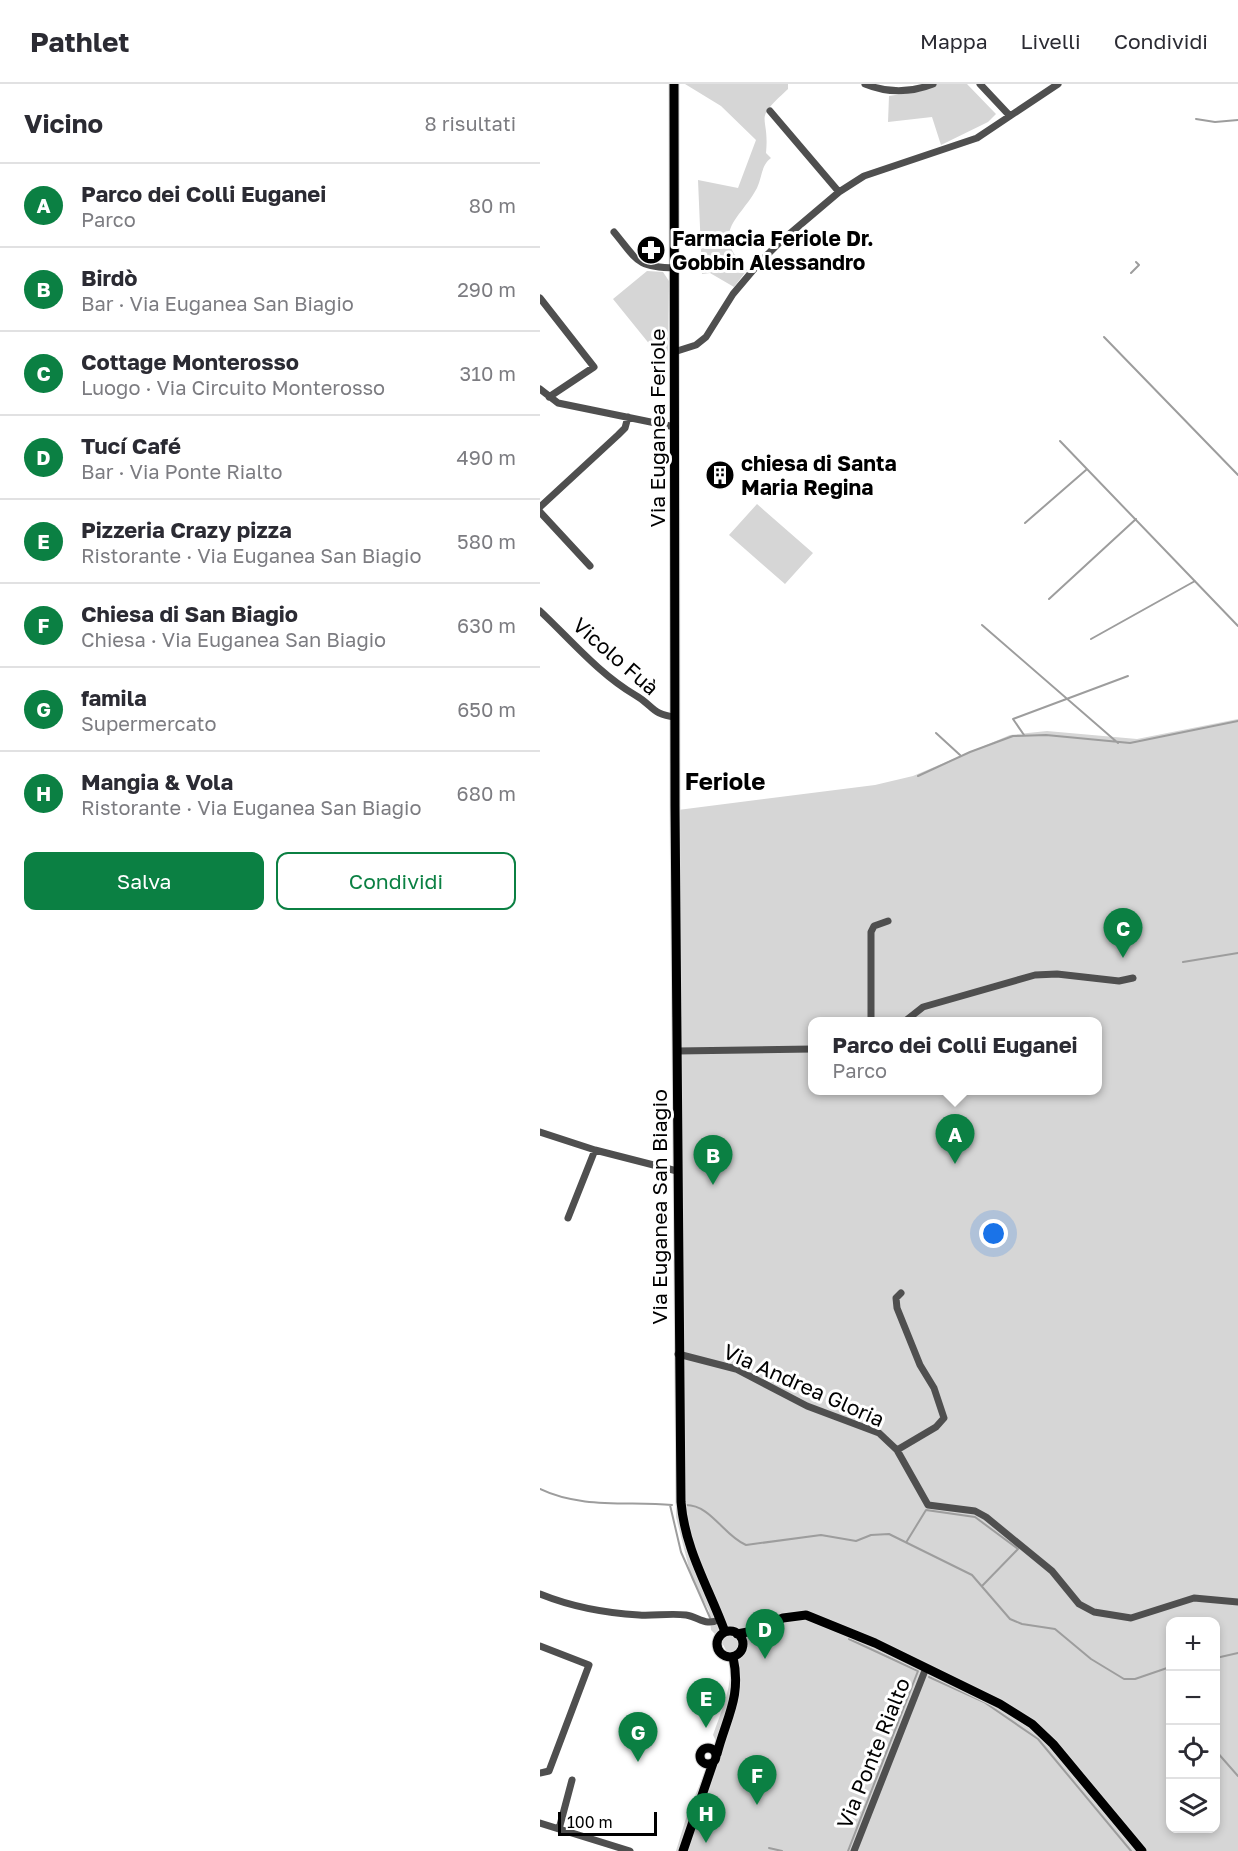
<!DOCTYPE html>
<html lang="it">
<head>
<meta charset="utf-8">
<style>
	body { margin:0; font-family:"Golos Text",sans-serif; background:#f2f2f3; color:#2b2b33 }
	.controls { position:absolute; right:18px; bottom:18px; display:grid; overflow:hidden; border-radius:12px; box-shadow:0 3px 9px #0003 }
	.controls button { width:54px; height:54px; display:grid; place-items:center; padding:0; border:0; border-bottom:2px solid #e1e1e2; background:#fff; color:#2b2b33; font:30px sans-serif }
	.scale { position:absolute; left:18px; bottom:15px; width:99px; box-sizing:border-box; padding-left:6px; border:3px solid #000; border-top:0; font-size:16px; line-height:21px; white-space:nowrap; color:#000; -webkit-text-stroke:4px #fff; paint-order:stroke }
	.you { position:absolute; left:454px; top:1150px; width:21px; height:21px; margin:-15px; border:4px solid #fff; border-radius:50%; background:#1a73e8; box-shadow:0 0 0 9px #1a73e833 }
	.badge { display:grid; place-items:center; width:39px; height:39px; border-radius:50%; background:#0b8043; color:#fff; font-size:20px; font-weight:700 }
	.pin { position:absolute; translate:-50% -50px; filter:drop-shadow(0 2px 3px #0008) }
	.pin::after { content:''; position:absolute; top:32px; width:21px; height:18px; background:inherit; clip-path:polygon(0 0,100% 0,50% 100%) }
	.popup { position:absolute; left:268px; top:933px; width:294px; height:78px; box-sizing:border-box; display:grid; place-content:center; border-radius:12px; background:#fff; filter:drop-shadow(0 2px 4px #0005); font-size:20px; white-space:nowrap; color:#7c7c81 }
	.popup b { font-size:22px; color:#2b2b33 }
	.popup::after { content:''; position:absolute; left:50%; top:100%; margin-left:-12px; border:12px solid transparent; border-top-color:#fff }
	.list { margin:0; padding:0; list-style:none }
	h2 { display:flex; justify-content:space-between; align-items:center; height:78px; margin:0; padding:0 24px; font-size:26px }
	h2 small { font-size:20px; font-weight:400; color:#7c7c81 }
	.list li { display:grid; grid-template-columns:39px 1fr auto; gap:18px; align-items:center; box-sizing:border-box; height:84px; padding:0 24px; border-top:2px solid #e1e1e2 }
	.list b { display:block; font-size:22px; white-space:nowrap }
	.list p { margin:0; font-size:20px; white-space:nowrap; color:#7c7c81 }
	.list em { font-size:20px; font-style:normal; color:#7c7c81 }
	.actions { display:flex; gap:12px; padding:18px 24px }
	.actions a { flex:1; padding:14px 0; border:2px solid #0b8043; border-radius:12px; text-align:center; font-size:21px; color:#0b8043 }
	.actions .main { background:#0b8043; color:#fff }
	.icon { flex:none; width:33px; height:33px; fill:none; stroke:currentColor; stroke-width:2; stroke-linecap:round; stroke-linejoin:round }
	.map { position:relative; flex:none; width:698px; height:1767px; overflow:hidden }
	header { display:flex; align-items:center; gap:36px; box-sizing:border-box; height:84px; padding:0 30px; background:#fff; border-bottom:2px solid #e1e1e2 }
	header strong { font-size:28px }
	nav { display:flex; gap:33px; margin-inline-start:auto; font-size:21px }
	main { display:flex }
	aside { flex:1; background:#fff }
	.map>svg:first-child { display:block }
	.green { fill:#d6d6d6; fill-rule:evenodd }
	.lines { fill:none; stroke-linecap:round; stroke-linejoin:round }
	.stream { stroke:#9d9d9d; stroke-width:2 }
	.major-casing { stroke:#dbdbdb; stroke-width:11 }
	.minor { stroke:#4f4f4f; stroke-width:7 }
	.major { stroke:#000; stroke-width:9 }
	.labels { text-anchor:middle; dominant-baseline:central; stroke-width:6; stroke-linejoin:round; paint-order:stroke }
	.poi-label { font-size:21px; font-weight:bold; fill:#000; stroke:#fff; text-anchor:start }
	.street-label { font-size:21px; fill:#000; stroke:#fff }
	.quarter-label { font-size:24px; font-weight:bold; fill:#000; stroke:#fff }
</style>
</head>
<body>
<header>
<strong>Pathlet</strong>
<nav><a>Mappa</a><a>Livelli</a><a>Condividi</a></nav>
</header>
<main>
<aside>
<h2>Vicino<small>8 risultati</small></h2>
<ul class="list">
<li><span class="badge">A</span><div><b>Parco dei Colli Euganei</b><p>Parco</p></div><em>80 m</em></li>
<li><span class="badge">B</span><div><b>Birdò</b><p>Bar · Via Euganea San Biagio</p></div><em>290 m</em></li>
<li><span class="badge">C</span><div><b>Cottage Monterosso</b><p>Luogo · Via Circuito Monterosso</p></div><em>310 m</em></li>
<li><span class="badge">D</span><div><b>Tucí Café</b><p>Bar · Via Ponte Rialto</p></div><em>490 m</em></li>
<li><span class="badge">E</span><div><b>Pizzeria Crazy pizza</b><p>Ristorante · Via Euganea San Biagio</p></div><em>580 m</em></li>
<li><span class="badge">F</span><div><b>Chiesa di San Biagio</b><p>Chiesa · Via Euganea San Biagio</p></div><em>630 m</em></li>
<li><span class="badge">G</span><div><b>famila</b><p>Supermercato</p></div><em>650 m</em></li>
<li><span class="badge">H</span><div><b>Mangia &amp; Vola</b><p>Ristorante · Via Euganea San Biagio</p></div><em>680 m</em></li>
</ul>
<div class="actions"><a class="main">Salva</a><a>Condividi</a></div>
</aside>
<div class="map">
<svg width="698" height="1767" viewBox="0 0 698 1767">
	<rect width="100%" height="100%" fill="#fff"/>
	<path class="green" d="M 145,0 L 248,0 L 248,5 C 211,39 230,28 226,69 L 231,74 C 221,81 222,94 217,104 C 200,136 169,147 207,186 L 194,203 L 170,189 L 162,190 L 158,96 L 198,104 L 216,56 L 181,22 Z
		M 396,0 L 427,0 L 456,30 L 448,38 L 401,61 L 392,33 L 348,38 L 349,12 L 381,7 Z
		M 107,187 L 123,188 L 129,197 L 128,272 L 111,262 L 73,215 Z
		M 217,420 L 273,469 L 245,500 L 189,451 Z
		M 698,635 L 698,1767 L 136,1767 L 147,1731 L 177,1659 L 173,1651 C 186,1614 205,1577 171,1546 L 169,1527 L 152,1496 L 136,1433 L 130,727 L 335,701 L 373,692 L 470,651 L 507,647 L 597,655 ZM 272,938 L 558,938 L 558,1006 L 272,1006 ZM 630,1538 L 676,1538 L 676,1744 L 630,1744 Z"/>
	<g class="lines">
		<path class="stream" d="M 656,35 L 675,38 L 698,36
			M 591,189 L 599,181 L 596,178
			M 564,253 L 698,391
			M 520,357 L 698,542
			M 485,439 L 546,386
			M 509,515 L 596,435
			M 442,541 L 578,659
			M 551,555 L 655,497
			M 396,649 L 420,671
			M 484,651 L 473,635 L 588,592
			M 378,692 L 430,668 L 473,652 L 506,651 L 590,659 L 698,637
			M 643,878 L 698,869
			M 0,1405 C 41,1425 89,1417 132,1421
			M 130,1421 L 141,1468 L 171,1536
			M 146,1421 C 171,1421 184,1452 206,1461 L 281,1451 L 316,1457 L 331,1451 L 349,1450 L 432,1491 L 470,1535 L 482,1540 L 515,1545 L 551,1575 L 584,1595 L 595,1595 L 630,1583
			M 367,1457 L 386,1426 L 435,1433 L 478,1465 L 442,1502
			M 676,1574 L 698,1569
			M 389,1593 L 444,1618 L 498,1655 L 591,1767
			M 676,1667 L 698,1692
			M 229,1764 L 242,1767
			M 308,1767 L 378,1587 L 309,1555"/>
		<g class="major-casing">
			<path id="major" d="M 134,0 L 135,722 L 141,1418 C 145,1466 169,1504 185,1548
				M177 1560a13 13 0 1 1 26 0a13 13 0 1 1-26 0Z
				M 197,1550 L 213,1547 L 243,1534 L 266,1531 L 335,1559 L 460,1620 L 492,1640 L 513,1660 L 602,1767
				M160 1672a8 8 0 1 1 16 0a8 8 0 1 1-16 0Z
				M 177,1670 C 186,1634 202,1613 193,1573
				M 143,1767 L 173,1679"/>
		</g>
		<path class="minor" d="M 325,0 C 347,9 370,9 393,0
			M 440,0 L 470,32
			M 230,27 L 299,108
			M 74,148 C 98,177 96,183 135,184
			M 0,214 L 54,283 L 9,313
			M 134,268 L 156,261 L 166,253 L 193,210 L 220,178 L 240,158 L 299,108 L 324,92 L 437,54 L 518,0
			M 0,305 L 18,319 L 135,343
			M 0,423 L 78,351 L 85,344 L 88,333
			M 0,428 L 50,482
			M 0,527 C 30,555 59,590 95,611 C 113,621 112,631 135,633
			M 331,938 L 331,848 L 334,842 L 348,837
			M 364,938 L 383,923 L 495,891 L 517,890 L 579,897 L 593,894
			M 137,967 L 272,965
			M 0,1048 L 55,1066 L 137,1087
			M 28,1134 L 55,1066
			M 138,1270 L 196,1285 L 267,1322 L 339,1349 L 357,1366 L 388,1421 L 435,1427 L 446,1433 L 512,1487 L 539,1520 L 554,1528 L 591,1534 L 654,1514 L 698,1518
			M 357,1366 L 396,1343 L 404,1334 L 394,1304 L 380,1281 L 357,1224 L 356,1214 L 361,1209
			M 0,1510 C 32,1523 65,1529 99,1531 C 114,1532 130,1529 146,1531 C 159,1533 166,1543 180,1535
			M 0,1562 L 49,1581 L 9,1687 L 0,1689
			M 0,1739 L 90,1767
			M 19,1745 L 32,1696
			M 314,1767 L 386,1584"/>
		<use href="#major" class="major"/>
	</g>
	<defs>
		<g id="pharmacy-disc" transform="scale(1.5)"><circle r="9.5" fill="#000" stroke="#fff"/><path d="M-2-6h4v4h4v4h-4v4h-4v-4h-4v-4h4Z" fill="#fff"/></g>
		<g id="building-disc" transform="scale(1.5)"><circle r="9.5" fill="#000" stroke="#fff"/><path d="M-4-6H4V6H1V3H-1V6H-4ZM-2.5-4.3h1.7v1.8h-1.7ZM.8-4.3h1.7v1.8H.8ZM-2.5-1h1.7V.8h-1.7ZM.8-1h1.7V.8H.8Z" fill="#fff"/></g>
	</defs>
	<g fill-rule="evenodd">
		<use href="#pharmacy-disc" x="111" y="166"/>
		<use href="#building-disc" x="180" y="391"/>
	</g>
	<g class="labels">
		<g class="poi-label">
			<text x="132" y="154">Farmacia Feriole Dr.<tspan x="132" dy="24">Gobbin Alessandro</tspan></text>
			<text x="201" y="379">chiesa di Santa<tspan x="201" dy="24">Maria Regina</tspan></text>
		</g>
		<g class="street-label">
			<text transform="translate(117 344) rotate(-90)">Via Euganea Feriole</text>
			<text transform="translate(76 572) rotate(41)">Vicolo Fuà</text>
			<text transform="translate(119 1123) rotate(-90)">Via Euganea San Biagio</text>
			<text transform="translate(264 1301) rotate(24)">Via Andrea Gloria</text>
			<text transform="translate(333 1669) rotate(-68)">Via Ponte Rialto</text>
		</g>
		<g class="quarter-label">
			<text x="185" y="696">Feriole</text>
		</g>
	</g>
</svg>
<div class="controls">
<button>+</button>
<button>−</button>
<button><svg class="icon" aria-label="locate" viewBox="0 0 24 24"><circle cx="12" cy="12" r="6"/><path d="M12 2v4M12 18v4M2 12h4M18 12h4"/></svg></button>
<button><svg class="icon" aria-label="layers" viewBox="0 0 24 24"><path d="M12 4l9 5-9 5-9-5zM3 14l9 5 9-5"/></svg></button>
</div>
<div class="scale">100 m</div>
<div class="you"></div>
<div class="pin badge" style="left:415px;top:1080px">A</div>
<div class="popup"><b>Parco dei Colli Euganei</b>Parco</div>
<div class="pin badge" style="left:173px;top:1101px">B</div>
<div class="pin badge" style="left:583px;top:874px">C</div>
<div class="pin badge" style="left:225px;top:1575px">D</div>
<div class="pin badge" style="left:166px;top:1644px">E</div>
<div class="pin badge" style="left:217px;top:1721px">F</div>
<div class="pin badge" style="left:98px;top:1678px">G</div>
<div class="pin badge" style="left:166px;top:1759px">H</div>
</div>
</main>
</body>
</html>
